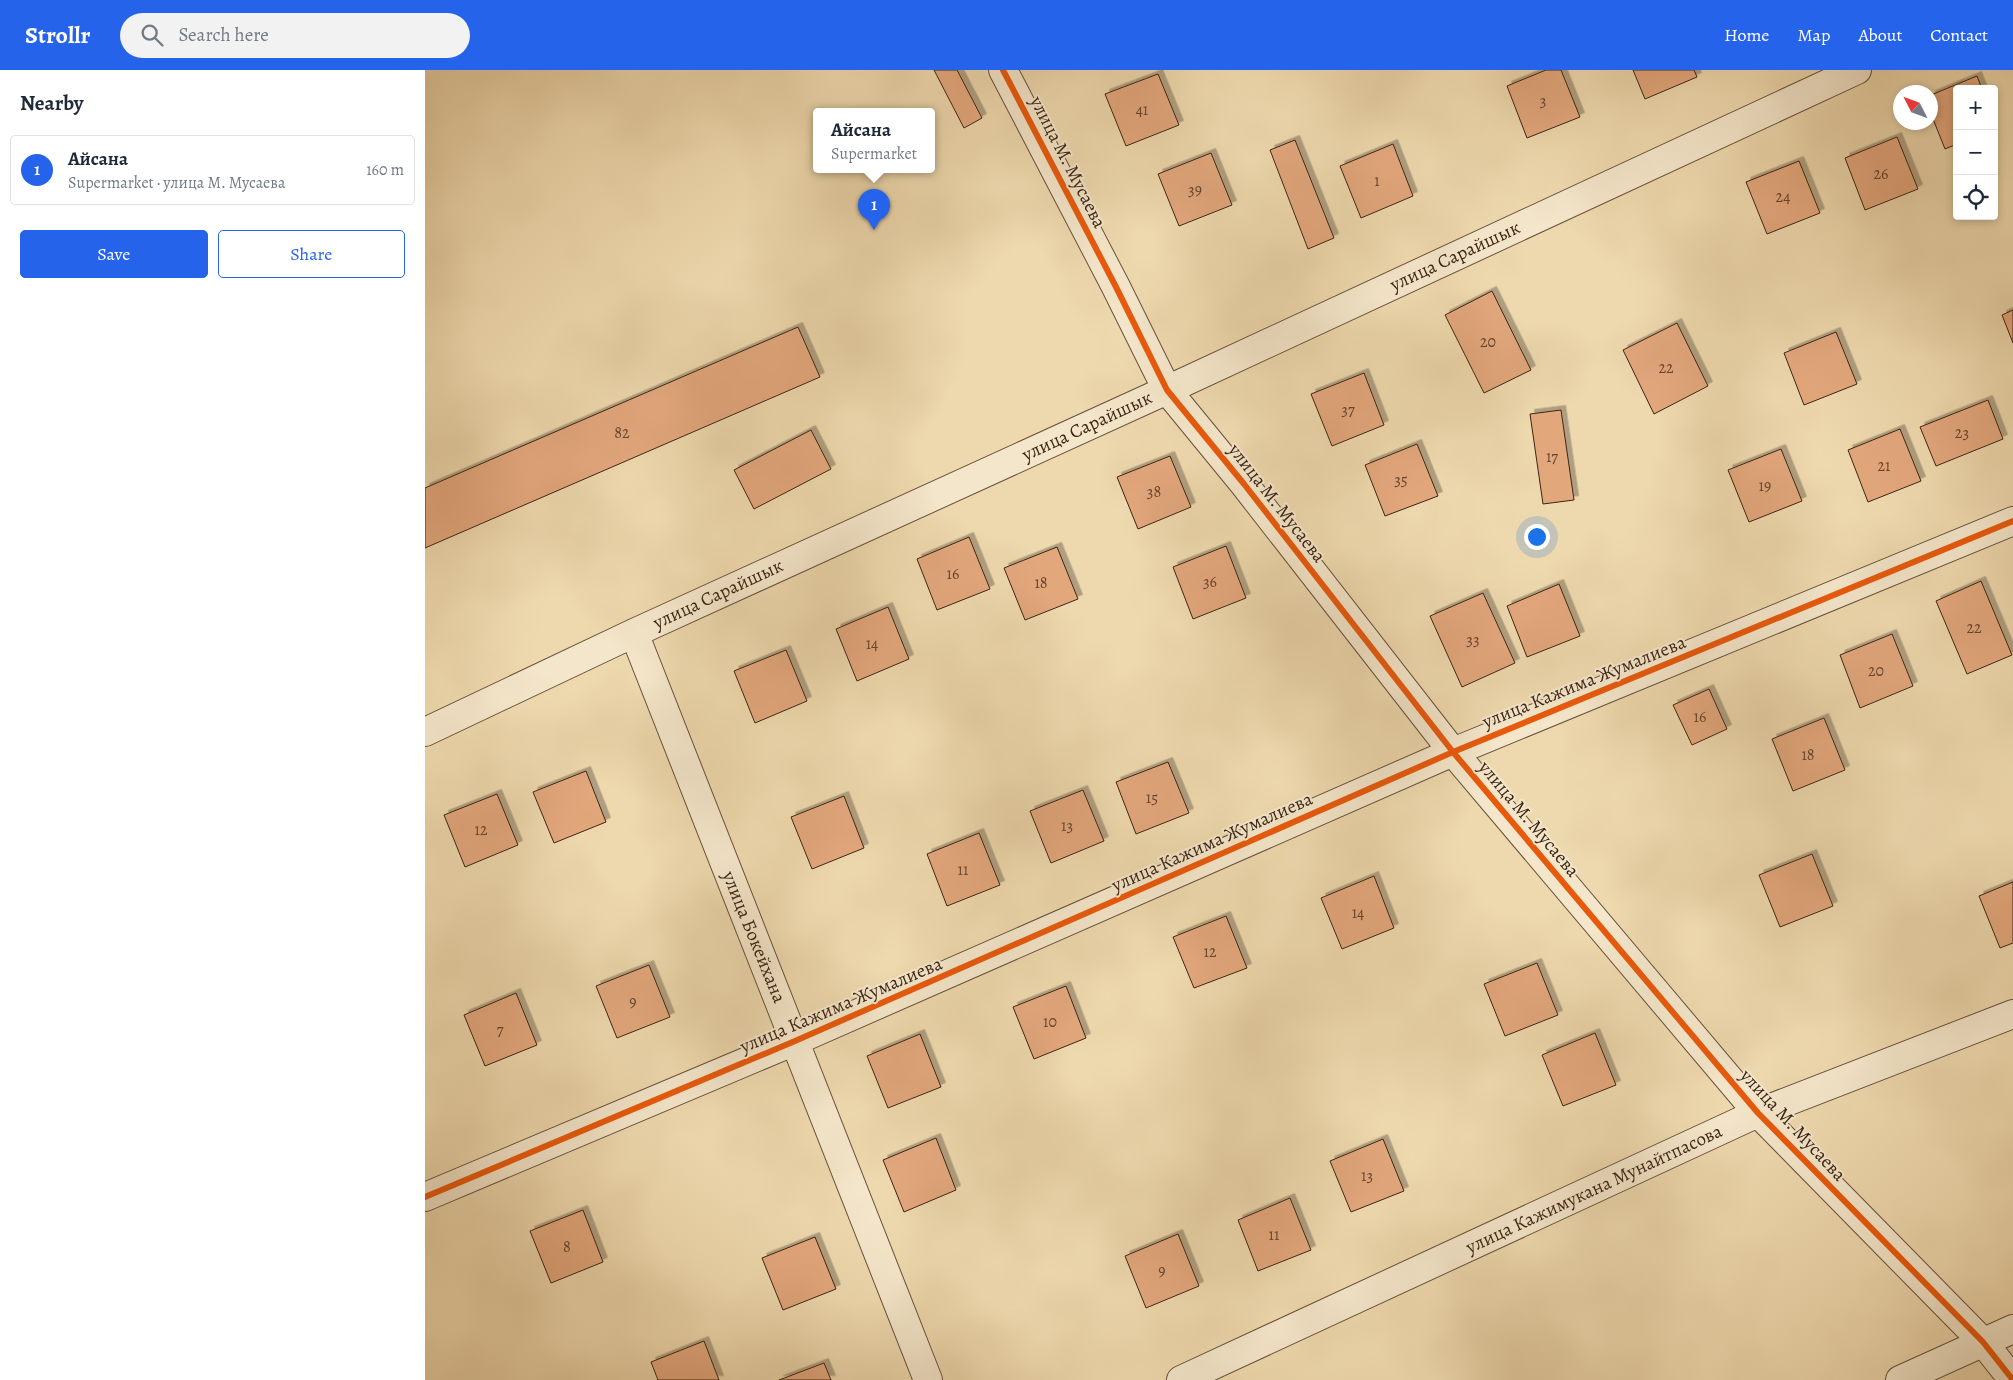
<!DOCTYPE html>
<html lang="en">
<head>
<meta charset="utf-8">
<style>
	body { margin:0; font-family:Alegreya,serif; background:#f2f2f3; color:#1f2937 }
	.controls { position:absolute; right:15px; top:15px; display:grid; overflow:hidden; border-radius:5px; box-shadow:0 2px 8px #0003 }
	.controls button { width:45px; height:45px; display:grid; place-items:center; padding:0; border:0; border-bottom:1px solid #e0e1e3; background:#fff; color:#1f2937; font:25px sans-serif }
	.compass { position:absolute; left:1468px; top:15px; width:45px; height:45px; border-radius:50%; background:#fff; box-shadow:0 2px 8px #0003; rotate:312deg }
	.you { position:absolute; left:1111px; top:466px; width:18px; height:18px; margin:-12px; border:4px solid #fff; border-radius:50%; background:#1a73e8; box-shadow:0 0 0 8px #1a73e833 }
	.badge { display:grid; place-items:center; width:32px; height:32px; border-radius:50%; background:#2563eb; color:#fff; font-size:16px; font-weight:700 }
	.pin { position:absolute; translate:-50% -41px; filter:drop-shadow(0 1px 2px #0008) }
	.pin::after { content:''; position:absolute; top:26px; width:18px; height:15px; background:inherit; clip-path:polygon(0 0,100% 0,50% 100%) }
	.popup { position:absolute; left:388px; top:38px; width:122px; height:65px; box-sizing:border-box; display:grid; place-content:center; border-radius:5px; background:#fff; filter:drop-shadow(0 1px 4px #0005); font-size:16px; white-space:nowrap; color:#747a83 }
	.popup b { font-size:19px; color:#1f2937 }
	.popup::after { content:''; position:absolute; left:50%; top:100%; margin-left:-10px; border:10px solid transparent; border-top-color:#fff }
	.list { margin:0; padding:0; list-style:none }
	h2 { display:flex; justify-content:space-between; align-items:center; height:65px; margin:0; padding:0 20px; font-size:21px }
	h2 small { font-size:16px; font-weight:400; color:#747a83 }
	.list li { display:grid; grid-template-columns:32px 1fr auto; gap:15px; align-items:center; box-sizing:border-box; height:70px; margin:0 10px 10px; padding:0 10px; border:1px solid #e0e1e3; border-radius:5px }
	.list b { display:block; font-size:19px; white-space:nowrap }
	.list p { margin:0; font-size:16px; white-space:nowrap; color:#747a83 }
	.list em { font-size:16px; font-style:normal; color:#747a83 }
	.actions { display:flex; gap:10px; padding:15px 20px }
	.actions a { flex:1; padding:11px 0; border:1px solid #2563eb; border-radius:5px; text-align:center; font-size:18px; color:#2563eb }
	.actions .main { background:#2563eb; color:#fff }
	.icon { flex:none; width:28px; height:28px; fill:none; stroke:currentColor; stroke-width:2; stroke-linecap:round; stroke-linejoin:round }
	.map { position:relative; flex:none; width:1588px; height:1310px; overflow:hidden }
	header { display:flex; align-items:center; gap:30px; box-sizing:border-box; height:70px; padding:0 25px; background:#2563eb; color:#fff }
	header strong { font-size:24px }
	nav { display:flex; gap:28px; margin-inline-start:auto; font-size:18px }
	.search { width:350px; height:45px; background:#f2f2f3; display:flex; align-items:center; gap:12px; box-sizing:border-box; padding:0 18px; border-radius:28px; color:#747a83; font-size:19px }
	main { display:flex }
	aside { flex:1; background:#fff }
	.map>svg:first-child { display:block }
	.building { fill:#e3a77b; stroke:#3c2415; filter:url(#shadow) }
	.lines { fill:none; stroke-linecap:round; stroke-linejoin:round }
	.street-casing { stroke:#68513b; stroke-width:30 }
	.street { stroke:#f4e6ca; stroke-width:28 }
	.cycleway-casing { stroke:#f4e6ca; stroke-width:9 }
	.cycleway { stroke:#e8590c; stroke-width:6 }
	.labels { text-anchor:middle; dominant-baseline:central; stroke-width:4; stroke-linejoin:round; paint-order:stroke }
	.number-label { font-size:16px; fill:#66452e }
	.street-label { font-size:19px; fill:#3c2415; stroke:#f4e6ca }
</style>
</head>
<body>
<header>
<strong>Strollr</strong>
<div class="search"><svg class="icon" aria-label="search" viewBox="0 0 24 24"><circle cx="10" cy="10" r="6"/><path d="M15 15l6 6"/></svg>Search here</div>
<nav><a>Home</a><a>Map</a><a>About</a><a>Contact</a></nav>
</header>
<main>
<aside>
<h2>Nearby<small></small></h2>
<ul class="list">
<li><span class="badge">1</span><div><b>Айсана</b><p>Supermarket · улица М. Мусаева</p></div><em>160 m</em></li>
</ul>
<div class="actions"><a class="main">Save</a><a>Share</a></div>
</aside>
<div class="map">
<svg width="1588" height="1310" viewBox="0 0 1588 1310">
	<defs>
		<filter id="shadow"><feDropShadow dx="4.5" dy="-4.5" stdDeviation="0" flood-color="#0004"/></filter>
	</defs>
	<rect width="100%" height="100%" fill="#eed8ad"/>
	<filter id="stains"><feTurbulence type="fractalNoise" baseFrequency=".004" numOctaves="4"/><feColorMatrix values="0 0 0 0 .2 0 0 0 0 .09 0 0 0 0 .02 0 0 0 .5 -.17"/></filter>
	<radialGradient id="worn" r=".72"><stop offset=".6" stop-color="#630" stop-opacity="0"/><stop offset="1" stop-color="#630" stop-opacity=".3"/></radialGradient>
	<path class="building" d="M 509,0 L 532,0 L 557,48 L 539,58 Z
		M 1121,0 L 1136,0 L 1155,47 L 1102,68 L 1082,16 Z
		M 1208,0 L 1269,0 L 1272,7 L 1220,29 Z
		M 733,4 L 754,55 L 701,76 L 680,24 Z
		M 1552,6 L 1557,19 L 1532,19 L 1532,74 L 1520,79 L 1506,44 L 1506,25 Z
		M 1472,67 L 1493,119 L 1440,140 L 1420,88 Z
		M 870,70 L 909,168 L 883,179 L 845,80 Z
		M 968,74 L 988,126 L 936,148 L 915,96 Z
		M 786,83 L 807,135 L 754,156 L 733,104 Z
		M 1374,91 L 1395,143 L 1342,164 L 1321,112 Z
		M 1067,221 L 1106,300 L 1059,323 L 1020,245 Z
		M 1588,240 L 1588,273 L 1577,245 Z
		M 1252,253 L 1283,316 L 1229,344 L 1198,280 Z
		M 373,257 L 395,307 L 0,478 L 0,418 Z
		M 1411,262 L 1432,314 L 1379,335 L 1359,283 Z
		M 939,303 L 959,355 L 907,376 L 886,324 Z
		M 1563,330 L 1578,369 L 1511,396 L 1495,357 Z
		M 1136,340 L 1149,430 L 1118,434 L 1105,344 Z
		M 1475,359 L 1496,411 L 1443,432 L 1423,380 Z
		M 386,360 L 406,399 L 329,439 L 309,400 Z
		M 992,374 L 1013,426 L 960,446 L 940,395 Z
		M 1356,379 L 1377,431 L 1324,452 L 1303,400 Z
		M 745,386 L 766,437 L 713,459 L 692,407 Z
		M 544,467 L 565,519 L 512,540 L 492,489 Z
		M 801,476 L 821,528 L 768,549 L 748,497 Z
		M 632,477 L 653,529 L 600,550 L 579,498 Z
		M 1556,511 L 1587,585 L 1542,604 L 1511,531 Z
		M 1134,514 L 1155,566 L 1102,587 L 1082,536 Z
		M 1058,523 L 1090,593 L 1037,617 L 1005,546 Z
		M 463,537 L 484,589 L 432,611 L 411,559 Z
		M 1467,564 L 1488,616 L 1435,638 L 1415,585 Z
		M 361,580 L 382,631 L 330,653 L 309,601 Z
		M 1284,619 L 1302,659 L 1267,675 L 1248,635 Z
		M 1399,648 L 1420,700 L 1368,721 L 1347,669 Z
		M 743,692 L 764,743 L 711,764 L 691,712 Z
		M 161,701 L 181,752 L 129,773 L 108,722 Z
		M 658,720 L 679,771 L 626,793 L 605,741 Z
		M 72,724 L 93,775 L 40,797 L 19,745 Z
		M 419,726 L 439,778 L 387,799 L 366,747 Z
		M 554,763 L 575,815 L 522,836 L 502,784 Z
		M 1387,784 L 1408,836 L 1355,857 L 1334,805 Z
		M 949,806 L 969,858 L 917,879 L 896,828 Z
		M 1588,812 L 1588,873 L 1575,878 L 1554,826 Z
		M 801,846 L 822,898 L 769,918 L 748,867 Z
		M 1112,893 L 1133,945 L 1080,966 L 1059,914 Z
		M 224,895 L 245,947 L 192,968 L 171,916 Z
		M 641,916 L 661,968 L 609,989 L 588,937 Z
		M 91,923 L 112,975 L 60,996 L 39,945 Z
		M 1170,963 L 1191,1015 L 1138,1036 L 1117,985 Z
		M 495,964 L 516,1017 L 463,1038 L 442,986 Z
		M 511,1068 L 531,1120 L 479,1142 L 458,1090 Z
		M 958,1069 L 979,1121 L 926,1142 L 905,1091 Z
		M 865,1128 L 886,1180 L 833,1201 L 813,1150 Z
		M 158,1140 L 178,1192 L 126,1213 L 105,1161 Z
		M 753,1164 L 774,1216 L 721,1238 L 700,1186 Z
		M 390,1167 L 411,1219 L 358,1240 L 337,1188 Z
		M 279,1271 L 294,1310 L 233,1310 L 226,1292 Z
		M 399,1293 L 406,1310 L 354,1310 Z"/>
	<g class="lines">
		<g class="street-casing">
			<path id="street" d="M 578,0 L 691,217 L 742,320 L 819,414 L 1028,682 L 1333,1043 L 1558,1272 L 1588,1310
				M 209,563 L 503,1310
				M 0,662 L 209,563 L 742,320 L 1432,0
				M 0,1127 L 370,971 L 1028,682 L 1588,451
				M 756,1310 L 1333,1043 L 1588,944
				M 1475,1310 L 1588,1259"/>
		</g>
		<use href="#street" class="street"/>
		<g class="cycleway-casing">
			<path id="cycleway" d="M 578,0 L 691,217 L 742,320 L 819,414 L 1028,682 L 1333,1043 L 1558,1272 L 1588,1310
				M 0,1127 L 370,971 L 1028,682 L 1588,451"/>
		</g>
		<use href="#cycleway" class="cycleway"/>
	</g>
	<g class="labels">
		<g class="number-label">
			<text x="1118" y="31">3</text>
			<text x="717" y="40">41</text>
			<text x="1456" y="104">26</text>
			<text x="952" y="111">1</text>
			<text x="770" y="120">39</text>
			<text x="1358" y="127">24</text>
			<text x="1063" y="272">20</text>
			<text x="1241" y="298">22</text>
			<text x="923" y="340">37</text>
			<text x="197" y="363">82</text>
			<text x="1537" y="363">23</text>
			<text x="1127" y="387">17</text>
			<text x="1459" y="396">21</text>
			<text x="976" y="410">35</text>
			<text x="1340" y="416">19</text>
			<text x="729" y="422">38</text>
			<text x="528" y="504">16</text>
			<text x="785" y="512">36</text>
			<text x="616" y="513">18</text>
			<text x="1549" y="558">22</text>
			<text x="1048" y="570">33</text>
			<text x="447" y="574">14</text>
			<text x="1451" y="601">20</text>
			<text x="1275" y="647">16</text>
			<text x="1383" y="685">18</text>
			<text x="727" y="728">15</text>
			<text x="642" y="756">13</text>
			<text x="56" y="760">12</text>
			<text x="538" y="800">11</text>
			<text x="933" y="843">14</text>
			<text x="785" y="882">12</text>
			<text x="208" y="932">9</text>
			<text x="625" y="952">10</text>
			<text x="75" y="960">7</text>
			<text x="942" y="1106">13</text>
			<text x="849" y="1165">11</text>
			<text x="142" y="1177">8</text>
			<text x="737" y="1201">9</text>
		</g>
		<g class="street-label">
			<text transform="translate(643 92) rotate(63)">улица М. Мусаева</text>
			<text transform="translate(1030 186) rotate(-25)">улица Сарайшык</text>
			<text transform="translate(662 356) rotate(-25)">улица Сарайшык</text>
			<text transform="translate(852 433) rotate(52)">улица М. Мусаева</text>
			<text transform="translate(293 524) rotate(-25)">улица Сарайшык</text>
			<text transform="translate(1159 612) rotate(-22)">улица Кажима Жумалиева</text>
			<text transform="translate(1104 749) rotate(50)">улица М. Мусаева</text>
			<text transform="translate(787 772) rotate(-24)">улица Кажима Жумалиева</text>
			<text transform="translate(329 867) rotate(68)">улица Бокейхана</text>
			<text transform="translate(416 935) rotate(-23)">улица Кажима Жумалиева</text>
			<text transform="translate(1368 1055) rotate(47)">улица М. Мусаева</text>
			<text transform="translate(1169 1119) rotate(-25)">улица Кажимукана Мунайтпасова</text>
		</g>
	</g>
	<rect width="100%" height="100%" filter="url(#stains)"/>
	<rect width="100%" height="100%" fill="url(#worn)"/>
</svg>
<div class="controls">
<button>+</button>
<button>−</button>
<button><svg class="icon" aria-label="locate" viewBox="0 0 24 24"><circle cx="12" cy="12" r="6"/><path d="M12 2v4M12 18v4M2 12h4M18 12h4"/></svg></button>
</div>
<svg class="compass" viewBox="-18 -18 36 36"><path d="M0-13l5 13h-10z" fill="#e53935"/><path d="M0 13l5-13h-10z" fill="#747a83"/></svg>
<div class="you"></div>
<div class="pin badge" style="left:449px;top:160px">1</div>
<div class="popup"><b>Айсана</b>Supermarket</div>
</div>
</main>
</body>
</html>
